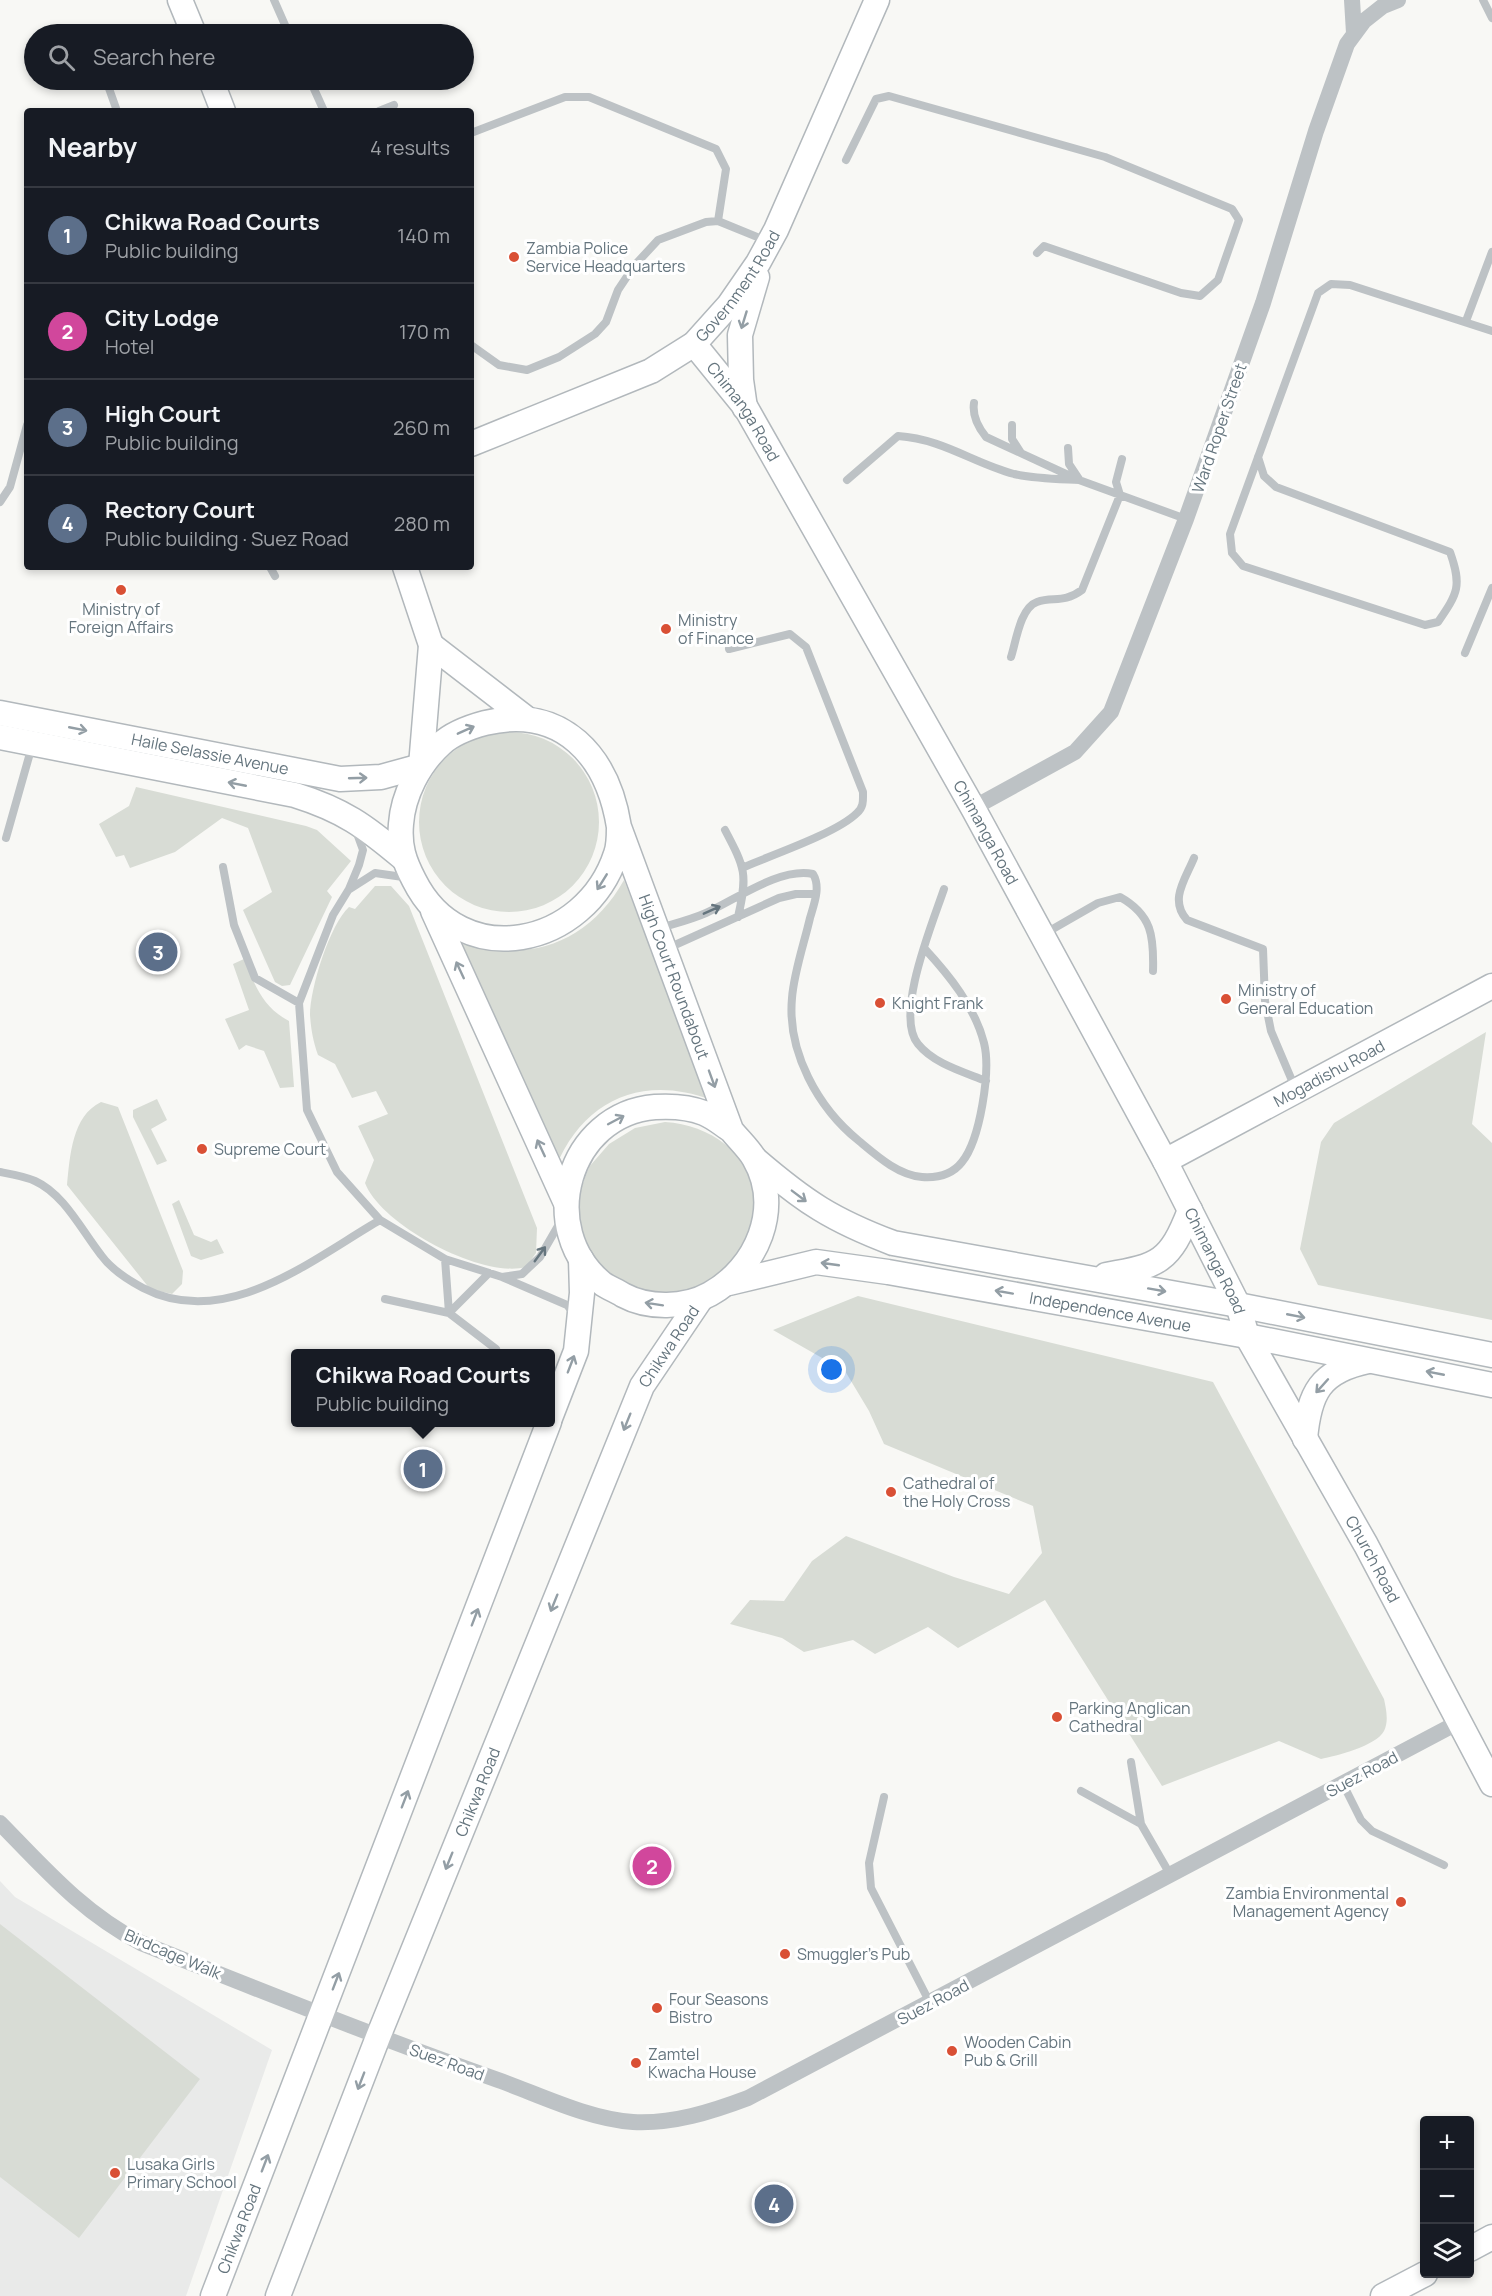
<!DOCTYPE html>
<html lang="en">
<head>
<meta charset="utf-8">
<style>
	body { margin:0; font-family:Manrope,sans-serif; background:#242831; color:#f1f3f6 }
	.controls { position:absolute; right:18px; bottom:18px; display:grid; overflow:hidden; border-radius:6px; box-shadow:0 3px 9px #0003 }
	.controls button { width:54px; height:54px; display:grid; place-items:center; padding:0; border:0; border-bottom:2px solid #363941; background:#171b24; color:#f1f3f6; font:30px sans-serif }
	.you { position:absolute; left:832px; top:1370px; width:21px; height:21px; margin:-15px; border:4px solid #fff; border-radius:50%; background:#1a73e8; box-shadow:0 0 0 9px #1a73e833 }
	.badge { display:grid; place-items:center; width:39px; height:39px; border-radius:50%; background:#0f766e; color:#fff; font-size:20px; font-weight:700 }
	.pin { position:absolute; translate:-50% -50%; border:3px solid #fff; box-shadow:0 2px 6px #0006 }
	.popup { position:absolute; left:291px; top:1349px; width:264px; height:78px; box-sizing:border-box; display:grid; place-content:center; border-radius:6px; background:#171b24; filter:drop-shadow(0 2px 4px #0005); font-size:20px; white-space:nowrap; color:#9ea1a6 }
	.popup b { font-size:22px; color:#f1f3f6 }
	.popup::after { content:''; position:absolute; left:50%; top:100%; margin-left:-12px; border:12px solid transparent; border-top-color:#171b24 }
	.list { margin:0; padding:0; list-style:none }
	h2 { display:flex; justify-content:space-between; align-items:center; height:78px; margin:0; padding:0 24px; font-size:26px }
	h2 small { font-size:20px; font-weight:400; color:#9ea1a6 }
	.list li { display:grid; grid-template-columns:39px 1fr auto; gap:18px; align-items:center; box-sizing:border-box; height:96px; padding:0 24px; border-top:2px solid #363941 }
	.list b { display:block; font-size:22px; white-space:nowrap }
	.list p { margin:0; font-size:20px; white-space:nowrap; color:#9ea1a6 }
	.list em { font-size:20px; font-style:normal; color:#9ea1a6 }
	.icon { flex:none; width:33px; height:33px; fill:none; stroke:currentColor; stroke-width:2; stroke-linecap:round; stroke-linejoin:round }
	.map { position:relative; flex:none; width:1492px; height:2296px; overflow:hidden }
	.search { position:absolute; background:#171b24; box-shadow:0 3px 9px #0003; left:24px; top:24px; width:450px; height:66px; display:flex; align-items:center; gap:15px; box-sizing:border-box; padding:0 21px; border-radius:33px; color:#9ea1a6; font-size:22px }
	.panel { position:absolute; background:#171b24; box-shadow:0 3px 9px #0003; left:24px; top:108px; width:450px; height:462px; border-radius:6px }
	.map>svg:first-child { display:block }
	.built { fill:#e9eae9 }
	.green { fill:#d8dcd5 }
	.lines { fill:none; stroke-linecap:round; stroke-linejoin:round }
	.secondary-casing { stroke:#b2b8bc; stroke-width:27 }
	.lane { stroke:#bdc2c5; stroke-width:8 }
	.street { stroke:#bdc2c5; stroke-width:16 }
	.secondary { stroke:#fff; stroke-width:24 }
	.oneway { stroke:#939ea5 }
	.oneway2 { stroke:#65757e }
	.poi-dot { fill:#d95035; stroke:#fff; stroke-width:2 }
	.labels { text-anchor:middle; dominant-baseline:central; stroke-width:6; stroke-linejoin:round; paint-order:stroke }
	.poi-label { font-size:16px; fill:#65757e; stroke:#fff; text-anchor:start }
	.street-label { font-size:16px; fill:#65757e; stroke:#fff }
</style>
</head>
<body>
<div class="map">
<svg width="1492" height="2296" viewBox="0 0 1492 2296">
	<rect width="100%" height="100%" fill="#f8f8f5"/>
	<path class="built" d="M 0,1881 L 15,1897 L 272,2050 L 186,2296 L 0,2296 Z"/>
	<path class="green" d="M419 822a90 90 0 1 1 180 0a90 90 0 1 1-180 0Z
		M 136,787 L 306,826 L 317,830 L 351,861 L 327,891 L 332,897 L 290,985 L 282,986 L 275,982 L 243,910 L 272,892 L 248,828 L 222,818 L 175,852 L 130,868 L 124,855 L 116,857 L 99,824 L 129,806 Z
		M 624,880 L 711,1100 C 643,1074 583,1100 556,1167 L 459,940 C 526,966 589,943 624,880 Z
		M 375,886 L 391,886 L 409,906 L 537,1228 L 536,1253 L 526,1267 C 482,1279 381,1225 365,1183 L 374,1160 L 358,1126 L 388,1114 L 376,1091 L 352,1098 L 335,1064 L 318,1055 C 313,1041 311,1029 310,1015 C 310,988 330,924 349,907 L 355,909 Z
		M 244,959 C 255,985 262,1007 289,1021 L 294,1087 L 280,1088 L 264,1051 L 246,1045 L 239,1050 L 225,1019 L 249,1010 L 233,964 Z
		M 1486,1032 L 1472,1124 L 1492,1143 L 1492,1320 L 1318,1285 L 1300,1249 L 1321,1142 L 1334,1123 Z
		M 157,1099 L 167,1120 L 151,1129 L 167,1161 L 157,1165 L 133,1117 L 133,1110 Z
		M 101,1102 L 118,1107 L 183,1271 L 182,1284 L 172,1294 L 150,1289 L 67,1185 C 70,1156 72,1116 101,1102 Z
		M 665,1122 C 710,1125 751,1153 755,1200 C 756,1207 759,1217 756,1223 C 749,1243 735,1263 726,1281 L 661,1302 L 602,1274 L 579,1230 L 578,1197 L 589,1167 L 609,1144 L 635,1128 Z
		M 179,1200 L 194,1235 L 211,1242 L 217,1239 L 224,1253 L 201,1260 L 191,1256 L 172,1204 Z
		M 858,1296 L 1213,1382 L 1384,1699 C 1386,1709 1389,1721 1384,1731 C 1376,1746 1336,1756 1321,1759 L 1279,1741 L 1162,1786 L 1045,1600 L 958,1648 L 928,1627 L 875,1654 L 853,1640 L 804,1652 L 782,1638 L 730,1624 L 750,1600 L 784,1601 L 812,1561 L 846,1536 L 954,1577 L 1009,1594 L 1042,1553 L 1033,1506 L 884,1444 L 869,1411 L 845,1371 L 773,1330 Z
		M 0,1924 L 200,2079 L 79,2238 L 0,2177 Z"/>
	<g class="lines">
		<g class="secondary-casing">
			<g id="secondary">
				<path d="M 180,0 L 194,34"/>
				<path d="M 211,80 L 223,111"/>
				<path id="s1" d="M 694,344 L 746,408 L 973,808 L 1165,1161 L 1238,1305 L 1247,1336 L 1366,1545 L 1492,1784"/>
				<path d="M 745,408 L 741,380 L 740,335 L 757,277"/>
				<path id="s2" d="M 471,444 L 651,371 L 694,344 L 729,305 L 758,263 L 776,230 L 877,0"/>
				<path d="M 405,567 L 431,645 L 421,766"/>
				<path d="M 431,645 L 527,719"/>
				<path id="s3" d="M 0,713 L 340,779 L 381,777 L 421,766"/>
				<path d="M 0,737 L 295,795 C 343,810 365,826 403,858"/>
				<path id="s4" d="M 619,827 C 619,836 619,846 616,854 C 586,947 461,974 414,880 C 404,861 399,846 401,824 C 403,795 419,764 441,744 C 453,733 470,727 485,723 C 563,704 608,757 619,827 L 731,1130 C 738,1139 748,1148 754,1158 C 783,1208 757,1268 710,1294 C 685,1308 649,1309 623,1295 C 617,1291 609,1288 603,1284 C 535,1229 568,1114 655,1107 C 671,1106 689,1107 704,1113 C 714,1117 723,1125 731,1130"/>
				<path d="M 433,911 L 565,1201"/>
				<path d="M 756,1160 C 805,1202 832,1220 893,1243 L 1238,1305 L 1492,1355"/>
				<path id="s5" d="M 1165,1161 L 1492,986"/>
				<path d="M 1106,1275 C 1159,1266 1170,1262 1190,1210"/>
				<path id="s6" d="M 729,1283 L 816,1262 L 888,1272 L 1247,1336 L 1492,1385"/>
				<path d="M 550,1418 L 576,1351 L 582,1293 L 581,1259"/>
				<path d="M 1305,1439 C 1309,1393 1320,1371 1368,1361"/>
				<path d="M 1470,2249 L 1492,2237"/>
				<path id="s7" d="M 213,2296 L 549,1422"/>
				<path id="s8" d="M 278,2296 L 378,2037 L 642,1386 L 700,1300"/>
				<path d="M 1383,2296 L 1425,2274"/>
			</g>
		</g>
		<path class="lane" d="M 274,0 L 289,34
			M 1483,0 L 1492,18
			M 106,80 L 117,111
			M 310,80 L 324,111
			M 379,111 L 394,105
			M 471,133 L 565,97 L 589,97 L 716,149 L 726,169 L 718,221
			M 846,160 L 876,99 L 889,96 L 1105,157 L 1232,209 L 1239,220 L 1218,280 L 1200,296 L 1181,293 L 1044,246 L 1037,253
			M 1466,321 L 1492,252
			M 471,345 L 499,365 L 527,370 L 559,357 L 595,334 L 606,322 L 618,290 L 634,266 L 658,240 L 706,222 L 718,221 L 767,241
			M 974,403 C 972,416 978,427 986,437 L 1079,480 L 1186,519
			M 1012,425 L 1012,439 L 1021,453
			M 1068,448 L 1069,464 L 1079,479
			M 1258,457 L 1264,476 L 1276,487 L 1450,552 C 1462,586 1458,593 1438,622 L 1425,625 L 1243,566 L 1232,553 L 1230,534 L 1318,293 L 1331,284 L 1350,285 L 1492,331
			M 847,480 L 898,436 C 943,439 973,463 1014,474 C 1035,479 1057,479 1079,480
			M 0,502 L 10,487 L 27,425
			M 270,567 L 275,576
			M 729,649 L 790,634 L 806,647 L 863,792 C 863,800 864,807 857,813 C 837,833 772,855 744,867
			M 1465,653 L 1492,588
			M 1011,657 C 1016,642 1020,608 1037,602 C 1053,596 1063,604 1082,590 L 1120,495 L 1116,482 L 1122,459
			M 355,828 L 363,850 L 359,865 L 349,889 L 333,915 L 299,1003 L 307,1110 L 337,1172 L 380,1220 L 445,1259 L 502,1277 L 567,1305 L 575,1315
			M 725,830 C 745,868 748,874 738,917
			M 6,838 L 32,746
			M 1194,858 C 1185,880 1169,900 1187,920 L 1263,949 L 1265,1001 L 1271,1031 L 1296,1090
			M 223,867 L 234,925 L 255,978 L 299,1003
			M 350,889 L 375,873 L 410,878
			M 944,889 C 933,922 894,1015 918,1044 C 934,1064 964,1072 986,1081
			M 657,929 C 673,924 690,920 706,913 C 735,900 780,867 813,874 C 821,887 814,904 810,918 C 804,944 794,972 792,998 C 787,1052 818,1108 859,1141 C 877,1156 898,1175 922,1177 C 937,1178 952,1175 962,1162 C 980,1140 991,1071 984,1043 C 975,1007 949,975 924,948
			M 1044,934 L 1098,903 L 1120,897 C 1152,915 1154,936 1153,971
			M 666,949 L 779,898 L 796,894 L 816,894
			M 0,1172 C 11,1174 24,1176 35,1181 C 64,1194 82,1231 101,1255 C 111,1269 128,1280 143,1288 C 226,1331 311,1260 380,1220
			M 445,1259 L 449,1313 L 489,1273
			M 502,1277 L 522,1274 L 540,1257 L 562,1219
			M 385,1299 L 449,1313 L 496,1349
			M 1131,1762 L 1141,1824
			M 1343,1784 L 1361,1820 L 1372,1831 L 1444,1865
			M 1081,1791 L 1141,1824 L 1171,1876
			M 884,1797 L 869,1863 L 871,1888 L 930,2003"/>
		<path class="street" d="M 1352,0 L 1354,33
			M 973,808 L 1075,752 L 1111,712 L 1186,519 L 1263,303 L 1316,131 L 1347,44 L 1364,21 L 1383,6 L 1398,0
			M 0,1823 C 45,1869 83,1913 141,1943 C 260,1990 378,2038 498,2080 C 540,2095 588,2119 633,2122 C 673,2124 711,2112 748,2098 L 1459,1722"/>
		<use href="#secondary" class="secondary"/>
	</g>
	<defs><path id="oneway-shaft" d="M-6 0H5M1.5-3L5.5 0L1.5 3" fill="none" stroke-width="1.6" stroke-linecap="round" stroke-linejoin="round" transform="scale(1.5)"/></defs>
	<g class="oneway">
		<use href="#oneway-shaft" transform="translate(744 320) rotate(107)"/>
		<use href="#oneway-shaft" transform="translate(78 729) rotate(11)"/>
		<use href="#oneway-shaft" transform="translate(466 730) rotate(-24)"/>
		<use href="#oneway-shaft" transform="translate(358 778) rotate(-2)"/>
		<use href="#oneway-shaft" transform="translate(237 784) rotate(-169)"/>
		<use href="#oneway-shaft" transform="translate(602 882) rotate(122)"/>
		<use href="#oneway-shaft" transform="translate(460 970) rotate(-115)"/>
		<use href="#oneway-shaft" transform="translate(712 1079) rotate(70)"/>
		<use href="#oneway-shaft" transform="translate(616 1120) rotate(-28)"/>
		<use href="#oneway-shaft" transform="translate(541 1148) rotate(-115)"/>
		<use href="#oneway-shaft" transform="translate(799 1196) rotate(37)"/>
		<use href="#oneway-shaft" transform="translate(830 1264) rotate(-172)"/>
		<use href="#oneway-shaft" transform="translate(1157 1290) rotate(10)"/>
		<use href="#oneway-shaft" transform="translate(1004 1292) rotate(-170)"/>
		<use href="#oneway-shaft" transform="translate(654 1304) rotate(-171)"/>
		<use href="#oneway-shaft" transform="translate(1296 1316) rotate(11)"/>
		<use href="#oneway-shaft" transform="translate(571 1364) rotate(-69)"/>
		<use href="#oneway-shaft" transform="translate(1435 1373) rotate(-169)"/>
		<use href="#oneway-shaft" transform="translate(1322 1386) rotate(132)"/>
		<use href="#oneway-shaft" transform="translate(627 1422) rotate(112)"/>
		<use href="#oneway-shaft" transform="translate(554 1603) rotate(112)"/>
		<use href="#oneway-shaft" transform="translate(475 1617) rotate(-69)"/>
		<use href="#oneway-shaft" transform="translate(405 1799) rotate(-69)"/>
		<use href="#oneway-shaft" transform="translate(449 1861) rotate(112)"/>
		<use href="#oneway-shaft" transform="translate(336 1981) rotate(-69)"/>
		<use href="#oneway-shaft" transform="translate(361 2081) rotate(111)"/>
		<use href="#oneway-shaft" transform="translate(265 2163) rotate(-69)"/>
	</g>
	<g class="oneway2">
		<use href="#oneway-shaft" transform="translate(712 910) rotate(-24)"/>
		<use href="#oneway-shaft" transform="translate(540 1254) rotate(-54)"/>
	</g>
	<g class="poi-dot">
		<circle cx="514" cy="257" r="6"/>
		<circle cx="121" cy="590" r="6"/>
		<circle cx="666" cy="629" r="6"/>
		<circle cx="1226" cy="999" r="6"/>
		<circle cx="880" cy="1003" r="6"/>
		<circle cx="202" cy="1149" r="6"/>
		<circle cx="891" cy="1492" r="6"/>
		<circle cx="1057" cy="1717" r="6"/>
		<circle cx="1401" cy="1902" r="6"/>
		<circle cx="785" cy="1954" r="6"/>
		<circle cx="657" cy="2008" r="6"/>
		<circle cx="952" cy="2051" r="6"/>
		<circle cx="636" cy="2063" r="6"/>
		<circle cx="115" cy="2173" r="6"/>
	</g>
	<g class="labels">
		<g class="poi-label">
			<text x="526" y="248">Zambia Police<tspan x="526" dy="18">Service Headquarters</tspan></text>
			<text x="121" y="609" text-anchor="middle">Ministry of<tspan x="121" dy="18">Foreign Affairs</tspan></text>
			<text x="678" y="620">Ministry<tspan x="678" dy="18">of Finance</tspan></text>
			<text x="1238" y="990">Ministry of<tspan x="1238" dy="18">General Education</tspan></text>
			<text x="892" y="1003">Knight Frank</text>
			<text x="214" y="1149">Supreme Court</text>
			<text x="903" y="1483">Cathedral of<tspan x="903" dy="18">the Holy Cross</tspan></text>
			<text x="1069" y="1708">Parking Anglican<tspan x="1069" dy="18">Cathedral</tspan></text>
			<text x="1389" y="1893" text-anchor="end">Zambia Environmental<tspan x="1389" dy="18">Management Agency</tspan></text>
			<text x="797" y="1954">Smuggler's Pub</text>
			<text x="669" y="1999">Four Seasons<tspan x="669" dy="18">Bistro</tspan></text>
			<text x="964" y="2042">Wooden Cabin<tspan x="964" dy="18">Pub &amp; Grill</tspan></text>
			<text x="648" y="2054">Zamtel<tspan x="648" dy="18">Kwacha House</tspan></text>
			<text x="127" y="2164">Lusaka Girls<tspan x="127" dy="18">Primary School</tspan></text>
		</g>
		<g class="street-label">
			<text stroke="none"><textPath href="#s2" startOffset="318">Government Road</textPath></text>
			<text stroke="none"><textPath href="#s1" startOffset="84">Chimanga Road</textPath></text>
			<text transform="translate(1219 428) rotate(-71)">Ward Roper Street</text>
			<text stroke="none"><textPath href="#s3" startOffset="214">Haile Selassie Avenue</textPath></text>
			<text stroke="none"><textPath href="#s1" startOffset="570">Chimanga Road</textPath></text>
			<text stroke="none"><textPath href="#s4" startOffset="844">High Court Roundabout</textPath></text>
			<text stroke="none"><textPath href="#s5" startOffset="186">Mogadishu Road</textPath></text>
			<text stroke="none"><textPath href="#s1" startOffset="1056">Chimanga Road</textPath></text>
			<text stroke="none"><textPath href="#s6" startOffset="388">Independence Avenue</textPath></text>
			<text stroke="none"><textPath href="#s8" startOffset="1028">Chikwa Road</textPath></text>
			<text stroke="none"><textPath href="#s1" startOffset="1394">Church Road</textPath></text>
			<text transform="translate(1362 1774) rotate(-28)">Suez Road</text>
			<text stroke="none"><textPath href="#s8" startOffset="542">Chikwa Road</textPath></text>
			<text transform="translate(173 1954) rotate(23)">Birdcage Walk</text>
			<text transform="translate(933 2002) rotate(-28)">Suez Road</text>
			<text transform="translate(447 2062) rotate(20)">Suez Road</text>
			<text stroke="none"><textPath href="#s7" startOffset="72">Chikwa Road</textPath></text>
		</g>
	</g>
</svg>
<div class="controls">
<button>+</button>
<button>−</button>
<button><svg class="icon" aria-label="layers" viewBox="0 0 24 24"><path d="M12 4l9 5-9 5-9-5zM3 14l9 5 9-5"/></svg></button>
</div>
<div class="you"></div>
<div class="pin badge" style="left:423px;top:1469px;background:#5c6f8a">1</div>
<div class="popup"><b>Chikwa Road Courts</b>Public building</div>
<div class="pin badge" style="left:652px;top:1866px;background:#d1479c">2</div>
<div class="pin badge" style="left:158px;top:952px;background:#5c6f8a">3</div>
<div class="pin badge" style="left:774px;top:2204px;background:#5c6f8a">4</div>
<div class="search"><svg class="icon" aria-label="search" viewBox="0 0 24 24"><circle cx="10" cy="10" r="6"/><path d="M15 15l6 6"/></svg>Search here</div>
<section class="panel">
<h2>Nearby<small>4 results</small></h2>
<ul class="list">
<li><span class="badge" style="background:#5c6f8a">1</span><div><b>Chikwa Road Courts</b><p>Public building</p></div><em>140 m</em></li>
<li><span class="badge" style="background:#d1479c">2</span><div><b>City Lodge</b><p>Hotel</p></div><em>170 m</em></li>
<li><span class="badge" style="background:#5c6f8a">3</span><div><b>High Court</b><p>Public building</p></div><em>260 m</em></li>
<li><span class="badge" style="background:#5c6f8a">4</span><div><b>Rectory Court</b><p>Public building · Suez Road</p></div><em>280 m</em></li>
</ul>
</section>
</div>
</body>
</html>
